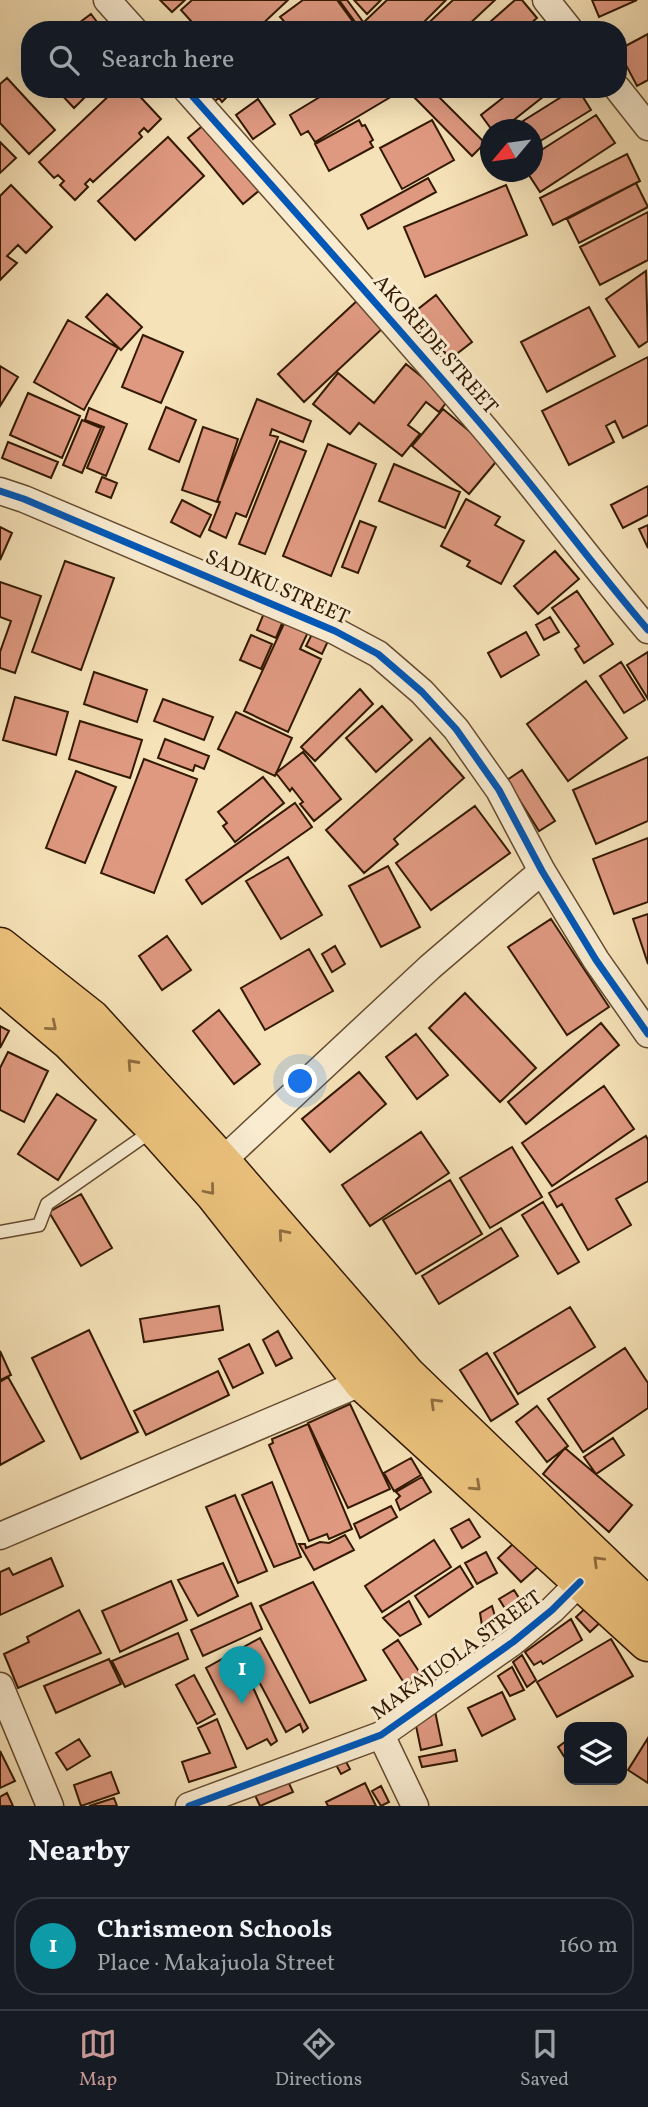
<!DOCTYPE html>
<html lang="en">
<head>
<meta charset="utf-8">
<style>
	body { margin:0; font-family:Vollkorn,serif; background:#20242c; color:#f1f3f6 }
	.controls { position:absolute; right:21px; bottom:21px; display:grid; overflow:hidden; border-radius:14px; box-shadow:0 7px 28px #0002 }
	.controls button { width:63px; height:63px; display:grid; place-items:center; padding:0; border:0; border-bottom:2px solid #363941; background:#171b24; color:#f1f3f6; font:35px sans-serif }
	.compass { position:absolute; left:480px; top:119px; width:63px; height:63px; border-radius:50%; background:#171b24; box-shadow:0 7px 28px #0002; rotate:241deg }
	.you { position:absolute; left:301px; top:1082px; width:24px; height:24px; margin:-18px; border:5px solid #fff; border-radius:50%; background:#1a73e8; box-shadow:0 0 0 10px #1a73e833 }
	.badge { display:grid; place-items:center; width:46px; height:46px; border-radius:50%; background:#c59692; color:#fff; font-size:23px; font-weight:700 }
	.pin { position:absolute; translate:-50% -58px; filter:drop-shadow(0 2px 4px #0008) }
	.pin::after { content:''; position:absolute; top:37px; width:24px; height:21px; background:inherit; clip-path:polygon(0 0,100% 0,50% 100%) }
	.list { margin:0; padding:0; list-style:none }
	h2 { display:flex; justify-content:space-between; align-items:center; height:91px; margin:0; padding:0 28px; font-size:30px }
	h2 small { font-size:23px; font-weight:400; color:#9ea1a6 }
	.list li { display:grid; grid-template-columns:46px 1fr auto; gap:21px; align-items:center; box-sizing:border-box; height:98px; margin:0 14px 14px; padding:0 14px; border:2px solid #363941; border-radius:28px }
	.list b { display:block; font-size:26px; white-space:nowrap }
	.list p { margin:0; font-size:23px; white-space:nowrap; color:#9ea1a6 }
	.list em { font-size:23px; font-style:normal; color:#9ea1a6 }
	.icon { flex:none; width:38px; height:38px; fill:none; stroke:currentColor; stroke-width:2; stroke-linecap:round; stroke-linejoin:round }
	.map { position:relative; flex:none; width:648px; height:1806px; overflow:hidden }
	.search { position:absolute; background:#171b24; box-shadow:0 7px 28px #0002; left:21px; right:21px; top:21px; height:77px; display:flex; align-items:center; gap:18px; box-sizing:border-box; padding:0 24px; border-radius:28px; color:#9ea1a6; font-size:26px }
	.sheet { height:203px; background:#171b24 }
	nav { display:flex; justify-content:space-around; align-items:center; box-sizing:border-box; height:98px; border-top:2px solid #363941; background:#171b24; font-size:19px; color:#9ea1a6 }
	nav a { display:grid; justify-items:center; gap:4px }
	nav .on { color:#c59692 }
	.map>svg:first-child { display:block }
	.building { fill:#df9981; stroke:#331901; stroke-width:2 }
	.lines { fill:none; stroke-linecap:round; stroke-linejoin:round }
	.lane-casing { stroke:#644b2f; stroke-width:15 }
	.street-casing { stroke:#644b2f; stroke-width:29 }
	.primary-casing { stroke:#331901; stroke-width:41 }
	.lane { stroke:#f9ecd1; stroke-width:12 }
	.street { stroke:#f9ecd1; stroke-width:26 }
	.primary { stroke:#ebc17c; stroke-width:38 }
	.cycleway-casing { stroke:#f9ecd1; stroke-width:11 }
	.cycleway { stroke:#0057b8; stroke-width:7 }
	.oneway { stroke:#8f6d3e }
	.labels { text-anchor:middle; dominant-baseline:central; stroke-width:6; stroke-linejoin:round; paint-order:stroke }
	.street-label { font-size:21px; fill:#331901; stroke:#f9ecd1 }
</style>
</head>
<body>
<div class="map">
<svg width="648" height="1806" viewBox="0 0 648 1806">
	<rect width="100%" height="100%" fill="#f6e2b8"/>
	<filter id="stains"><feTurbulence type="fractalNoise" baseFrequency=".00286" numOctaves="4"/><feColorMatrix values="0 0 0 0 .2 0 0 0 0 .09 0 0 0 0 .02 0 0 0 .5 -.17"/></filter>
	<radialGradient id="worn" r=".72"><stop offset=".6" stop-color="#630" stop-opacity="0"/><stop offset="1" stop-color="#630" stop-opacity=".3"/></radialGradient>
	<path class="building" d="M 160,0 L 185,0 L 172,12 Z
		M 192,0 L 288,0 L 256,30 L 199,30 L 181,10 Z
		M 303,0 L 337,0 L 359,30 L 292,30 L 280,17 Z
		M 339,0 L 347,0 L 369,30 L 361,30 Z
		M 354,0 L 381,0 L 367,14 Z
		M 387,0 L 446,0 L 416,30 L 379,30 L 376,28 L 373,30 L 365,21 Z
		M 453,0 L 495,0 L 463,30 L 421,30 Z
		M 515,0 L 522,0 L 537,18 L 523,30 L 481,30 Z
		M 592,0 L 637,0 L 599,17 Z
		M 91,14 L 103,30 L 84,30 L 79,23 Z
		M 648,34 L 648,80 L 637,86 L 618,50 Z
		M 7,78 L 55,130 L 29,154 L 0,123 L 0,84 Z
		M 60,89 L 88,89 L 90,92 L 74,108 L 58,91 Z
		M 116,89 L 133,89 L 161,119 L 148,132 L 144,128 L 139,133 L 142,137 L 93,182 L 90,179 L 85,184 L 88,187 L 75,200 L 60,185 L 64,181 L 58,175 L 54,178 L 39,162 Z
		M 205,89 L 235,89 L 222,102 L 219,98 L 215,101 Z
		M 333,89 L 404,89 L 315,142 L 308,131 L 301,135 L 290,115 Z
		M 412,89 L 431,89 L 485,143 L 472,156 L 409,92 Z
		M 514,89 L 553,89 L 501,130 L 492,130 L 481,115 Z
		M 574,89 L 578,89 L 591,110 L 537,143 L 532,136 L 532,130 L 529,130 L 523,121 Z
		M 258,99 L 275,124 L 253,139 L 236,115 Z
		M 596,115 L 615,143 L 540,192 L 527,172 L 532,172 L 532,156 Z
		M 359,120 L 362,126 L 365,125 L 373,140 L 370,142 L 373,147 L 329,171 L 315,144 Z
		M 432,120 L 454,160 L 402,189 L 380,148 Z
		M 206,123 L 261,189 L 243,204 L 188,138 Z
		M 168,137 L 204,176 L 135,240 L 98,201 Z
		M 0,142 L 16,158 L 0,173 Z
		M 627,154 L 640,181 L 553,225 L 540,198 Z
		M 428,178 L 436,192 L 368,229 L 361,215 Z
		M 636,183 L 648,207 L 579,243 L 567,219 Z
		M 11,185 L 52,227 L 26,253 L 18,245 L 7,256 L 17,263 L 0,280 L 0,196 Z
		M 506,185 L 527,235 L 425,277 L 404,227 Z
		M 648,212 L 648,260 L 600,285 L 580,247 Z
		M 646,271 L 648,341 L 639,347 L 606,299 Z
		M 107,294 L 142,327 L 121,350 L 86,317 Z
		M 436,295 L 472,342 L 450,359 L 413,313 Z
		M 359,299 L 384,327 L 304,402 L 278,374 Z
		M 589,307 L 615,356 L 547,392 L 521,342 Z
		M 68,320 L 118,348 L 84,410 L 34,382 Z
		M 143,335 L 183,352 L 161,403 L 122,387 Z
		M 648,357 L 648,425 L 623,438 L 615,421 L 606,426 L 614,442 L 569,465 L 542,411 Z
		M 406,364 L 449,399 L 439,412 L 426,402 L 408,425 L 420,434 L 402,456 L 359,423 L 350,434 L 313,404 L 338,373 L 374,403 Z
		M 0,366 L 18,377 L 0,406 Z
		M 28,393 L 80,416 L 62,458 L 10,435 Z
		M 257,399 L 311,421 L 303,442 L 272,429 L 270,435 L 278,437 L 246,517 L 236,513 L 226,538 L 209,530 L 220,502 L 217,501 Z
		M 166,407 L 196,420 L 179,462 L 149,449 Z
		M 89,408 L 127,424 L 106,476 L 87,468 L 104,427 L 85,420 Z
		M 443,409 L 500,457 L 469,494 L 412,446 Z
		M 82,420 L 101,428 L 82,473 L 63,465 Z
		M 203,427 L 238,439 L 217,502 L 182,490 Z
		M 280,441 L 306,451 L 265,554 L 239,544 Z
		M 8,442 L 58,462 L 51,478 L 2,458 Z
		M 328,444 L 376,464 L 331,576 L 283,556 Z
		M 394,464 L 460,492 L 445,528 L 379,501 Z
		M 102,477 L 117,483 L 111,498 L 96,492 Z
		M 648,486 L 648,515 L 623,528 L 611,505 Z
		M 466,499 L 500,517 L 495,525 L 524,541 L 501,584 L 467,566 L 470,561 L 441,546 Z
		M 182,500 L 211,515 L 200,537 L 171,522 Z
		M 360,521 L 376,527 L 358,573 L 342,567 Z
		M 648,525 L 648,548 L 639,529 Z
		M 0,527 L 12,533 L 0,560 Z
		M 555,551 L 579,579 L 538,614 L 514,586 Z
		M 65,561 L 114,578 L 81,670 L 32,652 Z
		M 0,582 L 41,596 L 15,673 L 0,668 L 0,652 L 11,621 L 0,617 Z
		M 577,591 L 613,644 L 584,663 L 575,649 L 579,646 L 552,608 Z
		M 264,613 L 283,621 L 276,638 L 257,630 Z
		M 287,617 L 310,628 L 300,649 L 321,659 L 288,732 L 244,711 Z
		M 550,617 L 559,632 L 544,640 L 536,625 Z
		M 526,632 L 539,655 L 501,677 L 488,653 Z
		M 312,634 L 328,641 L 322,654 L 306,646 Z
		M 251,635 L 272,644 L 261,669 L 240,660 Z
		M 648,652 L 648,699 L 627,665 Z
		M 621,662 L 645,700 L 624,713 L 600,676 Z
		M 94,672 L 147,690 L 137,722 L 84,704 Z
		M 586,681 L 627,738 L 568,781 L 527,724 Z
		M 360,689 L 373,704 L 315,761 L 301,747 Z
		M 15,697 L 68,712 L 56,755 L 3,740 Z
		M 163,699 L 213,717 L 204,740 L 154,721 Z
		M 382,706 L 412,740 L 376,772 L 346,738 Z
		M 236,712 L 292,738 L 275,776 L 218,749 Z
		M 80,721 L 142,740 L 130,778 L 69,759 Z
		M 430,738 L 464,778 L 394,839 L 398,844 L 364,873 L 326,830 Z
		M 165,739 L 209,756 L 204,769 L 195,765 L 193,771 L 158,758 Z
		M 303,752 L 341,799 L 314,821 L 300,804 L 303,802 L 292,788 L 290,791 L 276,773 Z
		M 648,757 L 648,821 L 596,844 L 573,790 Z
		M 144,759 L 197,779 L 154,893 L 101,873 Z
		M 522,770 L 555,821 L 539,831 L 507,780 Z
		M 76,771 L 116,787 L 85,863 L 46,848 Z
		M 263,777 L 284,803 L 235,842 L 223,826 L 227,823 L 218,812 Z
		M 295,803 L 312,827 L 202,904 L 186,880 Z
		M 475,806 L 510,853 L 431,910 L 396,863 Z
		M 648,838 L 648,902 L 614,914 L 593,859 Z
		M 288,857 L 322,915 L 281,939 L 246,881 Z
		M 388,866 L 420,927 L 381,947 L 349,886 Z
		M 648,914 L 648,964 L 633,919 Z
		M 551,919 L 609,1007 L 567,1035 L 508,947 Z
		M 167,936 L 191,970 L 162,990 L 139,956 Z
		M 335,946 L 345,964 L 332,972 L 322,954 Z
		M 309,949 L 333,991 L 265,1030 L 241,988 Z
		M 465,993 L 536,1068 L 500,1102 L 429,1028 Z
		M 219,1010 L 260,1064 L 234,1084 L 193,1031 Z
		M 601,1023 L 619,1045 L 526,1124 L 508,1102 Z
		M 0,1026 L 9,1031 L 0,1048 Z
		M 416,1034 L 448,1075 L 417,1099 L 386,1057 Z
		M 8,1052 L 48,1071 L 24,1122 L 0,1110 L 0,1068 Z
		M 359,1072 L 386,1104 L 330,1152 L 302,1119 Z
		M 604,1086 L 634,1129 L 552,1186 L 522,1143 Z
		M 57,1094 L 96,1120 L 58,1180 L 18,1154 Z
		M 421,1132 L 449,1173 L 370,1226 L 342,1185 Z
		M 646,1136 L 648,1140 L 648,1181 L 616,1199 L 631,1225 L 588,1250 L 562,1204 L 557,1207 L 549,1193 Z
		M 512,1147 L 542,1197 L 490,1228 L 460,1178 Z
		M 450,1180 L 482,1234 L 416,1274 L 383,1220 Z
		M 81,1194 L 112,1248 L 81,1266 L 49,1212 Z
		M 543,1202 L 579,1262 L 558,1274 L 522,1215 Z
		M 501,1228 L 518,1256 L 439,1304 L 422,1276 Z
		M 219,1306 L 223,1330 L 144,1342 L 140,1319 Z
		M 570,1307 L 595,1347 L 518,1394 L 494,1353 Z
		M 89,1330 L 138,1432 L 81,1459 L 32,1358 Z
		M 278,1331 L 292,1358 L 276,1366 L 263,1340 Z
		M 249,1344 L 263,1373 L 233,1388 L 219,1359 Z
		M 625,1348 L 648,1383 L 648,1408 L 583,1452 L 548,1399 Z
		M 0,1351 L 11,1375 L 0,1380 Z
		M 487,1353 L 518,1404 L 491,1421 L 460,1370 Z
		M 218,1371 L 229,1395 L 146,1435 L 134,1411 Z
		M 8,1377 L 44,1441 L 0,1465 L 0,1382 Z
		M 350,1404 L 390,1489 L 348,1508 L 308,1423 Z
		M 537,1406 L 568,1446 L 547,1462 L 516,1422 Z
		M 308,1424 L 352,1529 L 329,1539 L 327,1534 L 309,1541 L 269,1445 L 273,1443 L 272,1439 Z
		M 613,1438 L 624,1455 L 596,1474 L 584,1457 Z
		M 565,1448 L 632,1505 L 609,1532 L 543,1474 Z
		M 411,1458 L 421,1475 L 394,1491 L 384,1473 Z
		M 422,1477 L 431,1492 L 400,1510 L 396,1500 L 400,1496 L 396,1492 Z
		M 272,1482 L 301,1557 L 274,1567 L 242,1495 Z
		M 235,1495 L 267,1571 L 238,1583 L 206,1507 Z
		M 391,1506 L 397,1517 L 360,1538 L 354,1524 Z
		M 469,1519 L 480,1537 L 462,1548 L 451,1529 Z
		M 345,1535 L 354,1550 L 314,1570 L 299,1544 L 305,1544 L 306,1548 L 320,1542 L 329,1543 Z
		M 434,1540 L 451,1567 L 382,1612 L 365,1586 Z
		M 517,1540 L 540,1565 L 521,1582 L 498,1558 Z
		M 486,1552 L 497,1573 L 477,1584 L 465,1563 Z
		M 51,1558 L 63,1586 L 0,1615 L 0,1572 L 9,1568 L 13,1575 Z
		M 223,1563 L 238,1596 L 198,1616 L 178,1580 Z
		M 460,1566 L 473,1587 L 429,1617 L 415,1596 Z
		M 171,1581 L 187,1620 L 120,1652 L 102,1611 Z
		M 313,1582 L 366,1680 L 310,1703 L 260,1606 Z
		M 514,1590 L 524,1606 L 509,1615 L 499,1599 Z
		M 409,1601 L 421,1624 L 400,1636 L 383,1618 Z
		M 251,1603 L 262,1629 L 203,1656 L 191,1630 Z
		M 591,1603 L 605,1618 L 590,1632 L 576,1617 Z
		M 492,1606 L 497,1623 L 483,1632 L 480,1613 Z
		M 79,1610 L 101,1653 L 18,1688 L 4,1654 L 29,1642 L 27,1637 Z
		M 571,1619 L 582,1640 L 543,1664 L 541,1661 L 534,1665 L 525,1652 Z
		M 178,1633 L 188,1659 L 125,1687 L 112,1661 Z
		M 260,1638 L 308,1728 L 303,1732 L 300,1724 L 286,1732 L 256,1676 L 245,1680 L 245,1685 L 252,1685 L 277,1741 L 271,1745 L 267,1739 L 247,1749 L 206,1668 Z
		M 611,1639 L 633,1676 L 557,1717 L 537,1682 Z
		M 398,1640 L 422,1676 L 406,1686 L 383,1650 Z
		M 522,1655 L 536,1680 L 527,1687 L 513,1662 Z
		M 109,1659 L 121,1684 L 56,1713 L 44,1686 Z
		M 512,1667 L 524,1690 L 510,1696 L 498,1676 Z
		M 194,1675 L 215,1714 L 197,1724 L 176,1685 Z
		M 502,1692 L 515,1719 L 482,1736 L 468,1708 Z
		M 435,1711 L 442,1745 L 421,1750 L 414,1716 Z
		M 217,1719 L 236,1767 L 189,1782 L 182,1762 L 210,1753 L 198,1728 Z
		M 648,1738 L 648,1783 L 628,1770 Z
		M 79,1739 L 90,1756 L 67,1770 L 56,1753 Z
		M 569,1739 L 569,1764 L 558,1747 Z
		M 455,1750 L 457,1761 L 422,1767 L 419,1757 Z
		M 0,1751 L 15,1781 L 0,1788 Z
		M 344,1758 L 350,1769 L 341,1774 L 335,1763 Z
		M 111,1772 L 119,1793 L 81,1806 L 74,1785 Z
		M 287,1779 L 293,1792 L 260,1806 L 254,1793 Z
		M 365,1783 L 376,1806 L 328,1806 L 326,1802 Z
		M 381,1786 L 389,1802 L 381,1806 L 372,1791 Z
		M 7,1793 L 13,1806 L 0,1806 L 0,1797 Z
		M 114,1798 L 117,1806 L 89,1806 Z"/>
	<g class="lines">
		<g class="lane-casing">
			<path id="lane" d="M 0,1232 L 39,1225 L 47,1204 L 153,1130"/>
		</g>
		<g class="street-casing">
			<path id="street" d="M 107,0 L 134,30
				M 546,0 L 570,30
				M 186,89 C 283,198 379,306 474,416 C 534,485 588,560 648,630
				M 618,89 L 648,127
				M 0,491 L 24,499 L 335,631 L 378,654 L 422,692 L 456,729 L 499,790 L 542,871 L 596,960 L 648,1034
				M 221,1162 L 430,967 L 542,871
				M 0,1536 L 363,1382
				M 0,1686 L 50,1806
				M 381,1735 L 415,1806
				M 189,1806 L 381,1735 L 513,1642 L 552,1610 L 580,1582"/>
		</g>
		<g class="primary-casing">
			<path id="primary" d="M 0,947 L 91,1019 L 221,1162 L 406,1375 L 648,1608
				M 0,982 L 70,1041 L 156,1128 L 214,1193 L 363,1382 L 648,1642"/>
		</g>
		<use href="#lane" class="lane"/>
		<use href="#street" class="street"/>
		<use href="#primary" class="primary"/>
		<g class="cycleway-casing">
			<path id="cycleway" d="M 186,89 C 283,198 379,306 474,416 C 534,485 588,560 648,630
				M 0,491 L 24,499 L 335,631 L 378,654 L 422,692 L 456,729 L 499,790 L 542,871 L 596,960 L 648,1034
				M 189,1806 L 381,1735 L 513,1642 L 552,1610 L 580,1582"/>
		</g>
		<use href="#cycleway" class="cycleway"/>
	</g>
	<defs><path id="oneway-chevron" d="M-2-3.5L2.5 0L-2 3.5" fill="none" stroke-width="1.6" stroke-linecap="round" stroke-linejoin="round" transform="scale(1.75)"/></defs>
	<g class="oneway">
		<use href="#oneway-chevron" transform="translate(52 1026) rotate(40)"/>
		<use href="#oneway-chevron" transform="translate(132 1064) rotate(-132)"/>
		<use href="#oneway-chevron" transform="translate(210 1190) rotate(50)"/>
		<use href="#oneway-chevron" transform="translate(283 1234) rotate(-131)"/>
		<use href="#oneway-chevron" transform="translate(435 1403) rotate(-136)"/>
		<use href="#oneway-chevron" transform="translate(476 1486) rotate(43)"/>
		<use href="#oneway-chevron" transform="translate(598 1561) rotate(-136)"/>
	</g>
	<g class="labels">
		<g class="street-label">
			<text transform="translate(435 345) rotate(49)">AKOREDE STREET</text>
			<text transform="translate(277 588) rotate(24)">SADIKU STREET</text>
			<text transform="translate(457 1656) rotate(-36)">MAKAJUOLA STREET</text>
		</g>
	</g>
	<rect width="100%" height="100%" filter="url(#stains)"/>
	<rect width="100%" height="100%" fill="url(#worn)"/>
</svg>
<div class="controls">
<button><svg class="icon" aria-label="layers" viewBox="0 0 24 24"><path d="M12 4l9 5-9 5-9-5zM3 14l9 5 9-5"/></svg></button>
</div>
<svg class="compass" viewBox="-18 -18 36 36"><path d="M0-13l5 13h-10z" fill="#e53935"/><path d="M0 13l5-13h-10z" fill="#9ea1a6"/></svg>
<div class="you"></div>
<div class="pin badge" style="left:242px;top:1704px;background:#0f9aa8">1</div>
<div class="search"><svg class="icon" aria-label="search" viewBox="0 0 24 24"><circle cx="10" cy="10" r="6"/><path d="M15 15l6 6"/></svg>Search here</div>
</div>
<section class="sheet">
<h2>Nearby<small></small></h2>
<ul class="list">
<li><span class="badge" style="background:#0f9aa8">1</span><div><b>Chrismeon Schools</b><p>Place · Makajuola Street</p></div><em>160 m</em></li>
</ul>
</section>
<nav>
<a class="on"><svg class="icon" aria-label="map" viewBox="0 0 24 24"><path d="M3 6l6-2 6 2 6-2v14l-6 2-6-2-6 2zM9 4v14M15 6v14"/></svg>Map</a>
<a><svg class="icon" aria-label="directions" viewBox="0 0 24 24"><path d="M12 3l9 9-9 9-9-9zM9 14v-3h6M13 9l2 2-2 2"/></svg>Directions</a>
<a><svg class="icon" aria-label="saved" viewBox="0 0 24 24"><path d="M7 4h10v16l-5-4-5 4z"/></svg>Saved</a>
</nav>
</body>
</html>
